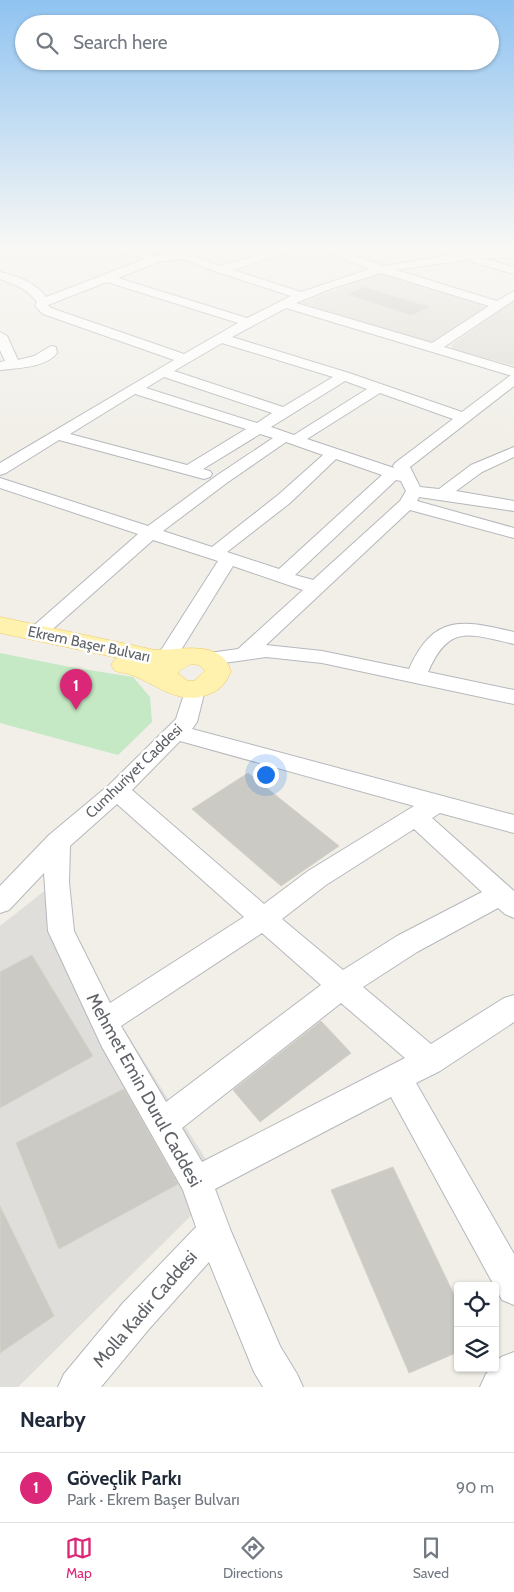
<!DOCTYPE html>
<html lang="en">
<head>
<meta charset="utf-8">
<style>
	body { margin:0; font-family:Cabin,sans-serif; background:#f2f2f3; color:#1f2937 }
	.controls { position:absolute; right:15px; bottom:15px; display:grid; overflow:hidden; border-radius:5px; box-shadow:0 1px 4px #0004 }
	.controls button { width:45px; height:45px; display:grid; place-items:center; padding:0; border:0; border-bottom:1px solid #e0e1e3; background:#fff; color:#1f2937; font:25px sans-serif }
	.you { position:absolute; left:265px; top:774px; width:18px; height:18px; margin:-12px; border:4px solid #fff; border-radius:50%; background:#1a73e8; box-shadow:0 0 0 8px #1a73e833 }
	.badge { display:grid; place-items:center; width:32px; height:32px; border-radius:50%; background:#db2777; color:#fff; font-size:16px; font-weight:700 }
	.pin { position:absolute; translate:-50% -41px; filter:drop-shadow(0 1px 2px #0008) }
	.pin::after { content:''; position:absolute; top:26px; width:18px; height:15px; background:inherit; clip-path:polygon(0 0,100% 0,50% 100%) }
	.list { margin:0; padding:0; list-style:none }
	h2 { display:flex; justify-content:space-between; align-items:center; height:65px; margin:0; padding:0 20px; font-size:21px }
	h2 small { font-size:16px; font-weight:400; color:#747a83 }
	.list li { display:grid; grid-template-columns:32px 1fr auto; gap:15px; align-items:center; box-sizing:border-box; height:70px; padding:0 20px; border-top:1px solid #e0e1e3 }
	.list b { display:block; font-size:19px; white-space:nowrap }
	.list p { margin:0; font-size:16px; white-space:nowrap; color:#747a83 }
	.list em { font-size:16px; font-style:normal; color:#747a83 }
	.icon { flex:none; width:28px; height:28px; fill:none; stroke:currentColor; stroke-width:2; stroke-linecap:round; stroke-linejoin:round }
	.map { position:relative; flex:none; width:514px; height:1387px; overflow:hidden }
	.search { position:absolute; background:#fff; box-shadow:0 1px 4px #0004; left:15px; right:15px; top:15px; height:55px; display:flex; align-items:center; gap:12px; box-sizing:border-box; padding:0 18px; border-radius:28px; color:#747a83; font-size:19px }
	.sheet { height:135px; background:#fff }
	nav { display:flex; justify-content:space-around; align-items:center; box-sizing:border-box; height:70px; border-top:1px solid #e0e1e3; background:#fff; font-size:14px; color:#747a83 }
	nav a { display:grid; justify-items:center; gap:2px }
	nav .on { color:#db2777 }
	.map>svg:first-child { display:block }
	.industrial { fill:#e0deda }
	.education { fill:#e1ded6 }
	.green { fill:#c5e8c5 }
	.building { fill:#cccac5; stroke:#d6d1c6 }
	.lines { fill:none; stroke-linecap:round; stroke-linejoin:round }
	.minor-casing { stroke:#b5b8bc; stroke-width:2 }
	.major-casing { stroke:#f2c960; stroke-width:1 }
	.minor { fill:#fff; fill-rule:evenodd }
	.major { fill:#fff2af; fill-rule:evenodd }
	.labels { text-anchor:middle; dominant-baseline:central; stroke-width:5; stroke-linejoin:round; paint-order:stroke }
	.street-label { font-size:15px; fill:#5f6368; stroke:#fff }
	.near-street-label { font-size:18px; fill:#5f6368; stroke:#fff }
</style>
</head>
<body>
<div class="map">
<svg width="514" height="1387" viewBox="0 0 514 1387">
	<rect width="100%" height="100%" fill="#f1efe8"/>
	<path class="industrial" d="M 62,877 L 80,959 L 222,1185 L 18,1387 L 0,1387 L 0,926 Z"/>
	<path class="education" d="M 378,274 L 386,275 L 484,305 L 485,308 L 438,341 L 430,342 L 301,303 Z
		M 514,301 L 514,366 L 453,349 L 451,345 Z"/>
	<path class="green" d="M 0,653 L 70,667 L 133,677 L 150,697 L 152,722 L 118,755 L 0,723 Z"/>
	<path class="building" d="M 364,287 L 429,307 L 411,315 L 348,294 Z
		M 248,773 L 339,846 L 281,886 L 192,809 Z
		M 32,955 L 93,1056 L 0,1108 L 0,972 Z
		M 321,1021 L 351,1053 L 260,1122 L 233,1090 Z
		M 124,1089 L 178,1184 L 59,1249 L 16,1143 Z
		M 393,1167 L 458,1303 L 458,1352 L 409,1373 L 331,1190 Z
		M 0,1206 L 54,1316 L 0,1353 Z"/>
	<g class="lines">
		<g class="minor-casing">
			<path id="minor" d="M 111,247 L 127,247 L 156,256 L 185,253 L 221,266 L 284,247 L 300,247 L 299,249 L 233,270 L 301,292 L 370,269 L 318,249 L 317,247 L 332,247 L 383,266 L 464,253 L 514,251 L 514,257 L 482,258 L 514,267 L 514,274 L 472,262 L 471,259 L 396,270 L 497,301 L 514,291 L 514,300 L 444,347 L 514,368 L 514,386 L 410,467 L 420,487 L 439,489 L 471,465 L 514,447 L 514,457 L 482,472 L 456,491 L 514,501 L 514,511 L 419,497 L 417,501 L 514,528 L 514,538 L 410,510 L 266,645 L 322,651 L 409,669 C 434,613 463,620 514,632 L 514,644 C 470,634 449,623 428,672 L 514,690 L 514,704 L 322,663 L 266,657 L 209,665 L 202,664 L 199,659 L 202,654 L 238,649 L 303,590 L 233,566 L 173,663 L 166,664 L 159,663 L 156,658 L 218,561 L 153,540 L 45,636 L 38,638 L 31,636 L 28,632 L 31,628 L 138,534 L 0,488 L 0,478 L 148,526 L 216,476 L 273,438 L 260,434 L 203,469 L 210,471 L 212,474 L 210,477 L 204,479 L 59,440 L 6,473 L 0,475 L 0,463 L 174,360 L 43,314 L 35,306 L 37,302 C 28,289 14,284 0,279 L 0,272 C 17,276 35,282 46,297 L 145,259 L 112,249 ZM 184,259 L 217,272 L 291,296 L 247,318 L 118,278 L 158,262 ZM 381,273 L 489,306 L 432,343 L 296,303 L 333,288 ZM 107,282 L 238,323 L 184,354 L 51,308 L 48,305 ZM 286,308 L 509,375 L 511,375 L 462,412 L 349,373 L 232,337 ZM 222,343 L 333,377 L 283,407 L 174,371 ZM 164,377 L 272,413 L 257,423 L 146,388 ZM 345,381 L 367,389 L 294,435 L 271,427 ZM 380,393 L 453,419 L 395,463 L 393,466 L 394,468 L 307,439 ZM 135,394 L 246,429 L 187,465 L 70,434 ZM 286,442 L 323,455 L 278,495 L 212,547 L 163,531 L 228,482 ZM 336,459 L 382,475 L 279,569 L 227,552 L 290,503 ZM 396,480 L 401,481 L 406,491 L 400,501 L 313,580 L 295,575 Z
				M 0,332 L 7,336 L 18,360 L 34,356 L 51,346 L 56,347 L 57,353 C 45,368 17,368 0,370 L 0,362 L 5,361 L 0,350 Z
				M 194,683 L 201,685 L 205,690 L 197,722 L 192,729 L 514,815 L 514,833 L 440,813 L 432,818 L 514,891 L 514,918 L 505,914 L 498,908 L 417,952 L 363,987 L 431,1044 L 504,998 L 514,995 L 514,1022 L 440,1071 L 416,1083 L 514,1254 L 514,1305 L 502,1300 L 391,1097 L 215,1189 L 230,1229 L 280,1346 L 297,1374 L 303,1387 L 263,1387 L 254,1372 L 209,1262 L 149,1329 L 101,1387 L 58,1387 L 64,1374 L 123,1303 L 196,1227 L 183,1190 L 102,1047 L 48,931 L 44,873 L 9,910 L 0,913 L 0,886 L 49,835 L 109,785 L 176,719 L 187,685 ZM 180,741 L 414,806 L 308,871 L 264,904 L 132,790 ZM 117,804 L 244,917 L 110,1003 L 74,931 L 69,882 L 70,846 ZM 414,829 L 482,892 L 397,936 L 343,970 L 282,919 L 326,885 ZM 262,933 L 321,985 L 166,1102 L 121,1026 ZM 341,1003 L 405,1058 L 202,1162 L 182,1128 Z
				M 514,1352 L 514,1387 L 480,1387 L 486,1374 L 491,1368 L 495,1368 L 495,1363 L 501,1357 Z"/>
		</g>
		<g class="major-casing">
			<path id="major" d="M 0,617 L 155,650 C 181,650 221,639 231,671 C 226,683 220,691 207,695 C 179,705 159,686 134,676 C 128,673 121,673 115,671 L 111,665 L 115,659 L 118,658 L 0,633 ZM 191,664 L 199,665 L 205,671 L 194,681 L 188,681 L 178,674 L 179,671 Z"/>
		</g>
		<use href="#minor" class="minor"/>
		<use href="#major" class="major"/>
	</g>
	<linearGradient id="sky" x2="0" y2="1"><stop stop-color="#8fc3f1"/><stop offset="0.56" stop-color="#f9f8f5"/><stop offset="1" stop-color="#f9f8f5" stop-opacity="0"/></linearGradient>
	<rect width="514" height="441" fill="url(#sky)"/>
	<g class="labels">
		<g class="street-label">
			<text transform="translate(89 644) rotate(12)">Ekrem Başer Bulvarı</text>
			<text transform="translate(134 771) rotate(-44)">Cumhuriyet Caddesi</text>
		</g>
		<g class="near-street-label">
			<text transform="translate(144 1090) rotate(61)">Mehmet Emin Durul Caddesi</text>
			<text transform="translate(145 1309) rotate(-49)">Molla Kadir Caddesi</text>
		</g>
	</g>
</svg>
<div class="controls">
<button><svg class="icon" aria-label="locate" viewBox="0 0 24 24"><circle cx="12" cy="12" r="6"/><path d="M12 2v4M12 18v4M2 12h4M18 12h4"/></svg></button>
<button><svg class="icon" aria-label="layers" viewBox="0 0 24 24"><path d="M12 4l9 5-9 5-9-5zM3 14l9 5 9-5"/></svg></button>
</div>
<div class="you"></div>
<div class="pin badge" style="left:76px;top:710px">1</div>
<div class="search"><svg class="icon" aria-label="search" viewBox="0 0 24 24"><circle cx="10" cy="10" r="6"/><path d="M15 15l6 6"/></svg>Search here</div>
</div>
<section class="sheet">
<h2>Nearby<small></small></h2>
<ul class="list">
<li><span class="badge">1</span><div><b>Göveçlik Parkı</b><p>Park · Ekrem Başer Bulvarı</p></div><em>90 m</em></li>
</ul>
</section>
<nav>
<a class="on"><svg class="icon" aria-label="map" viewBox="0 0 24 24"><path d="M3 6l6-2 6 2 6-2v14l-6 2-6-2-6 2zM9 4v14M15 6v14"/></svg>Map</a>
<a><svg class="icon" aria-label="directions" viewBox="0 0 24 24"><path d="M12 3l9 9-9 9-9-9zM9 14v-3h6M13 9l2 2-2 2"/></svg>Directions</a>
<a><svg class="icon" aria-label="saved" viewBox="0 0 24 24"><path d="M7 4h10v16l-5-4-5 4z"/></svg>Saved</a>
</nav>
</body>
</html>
